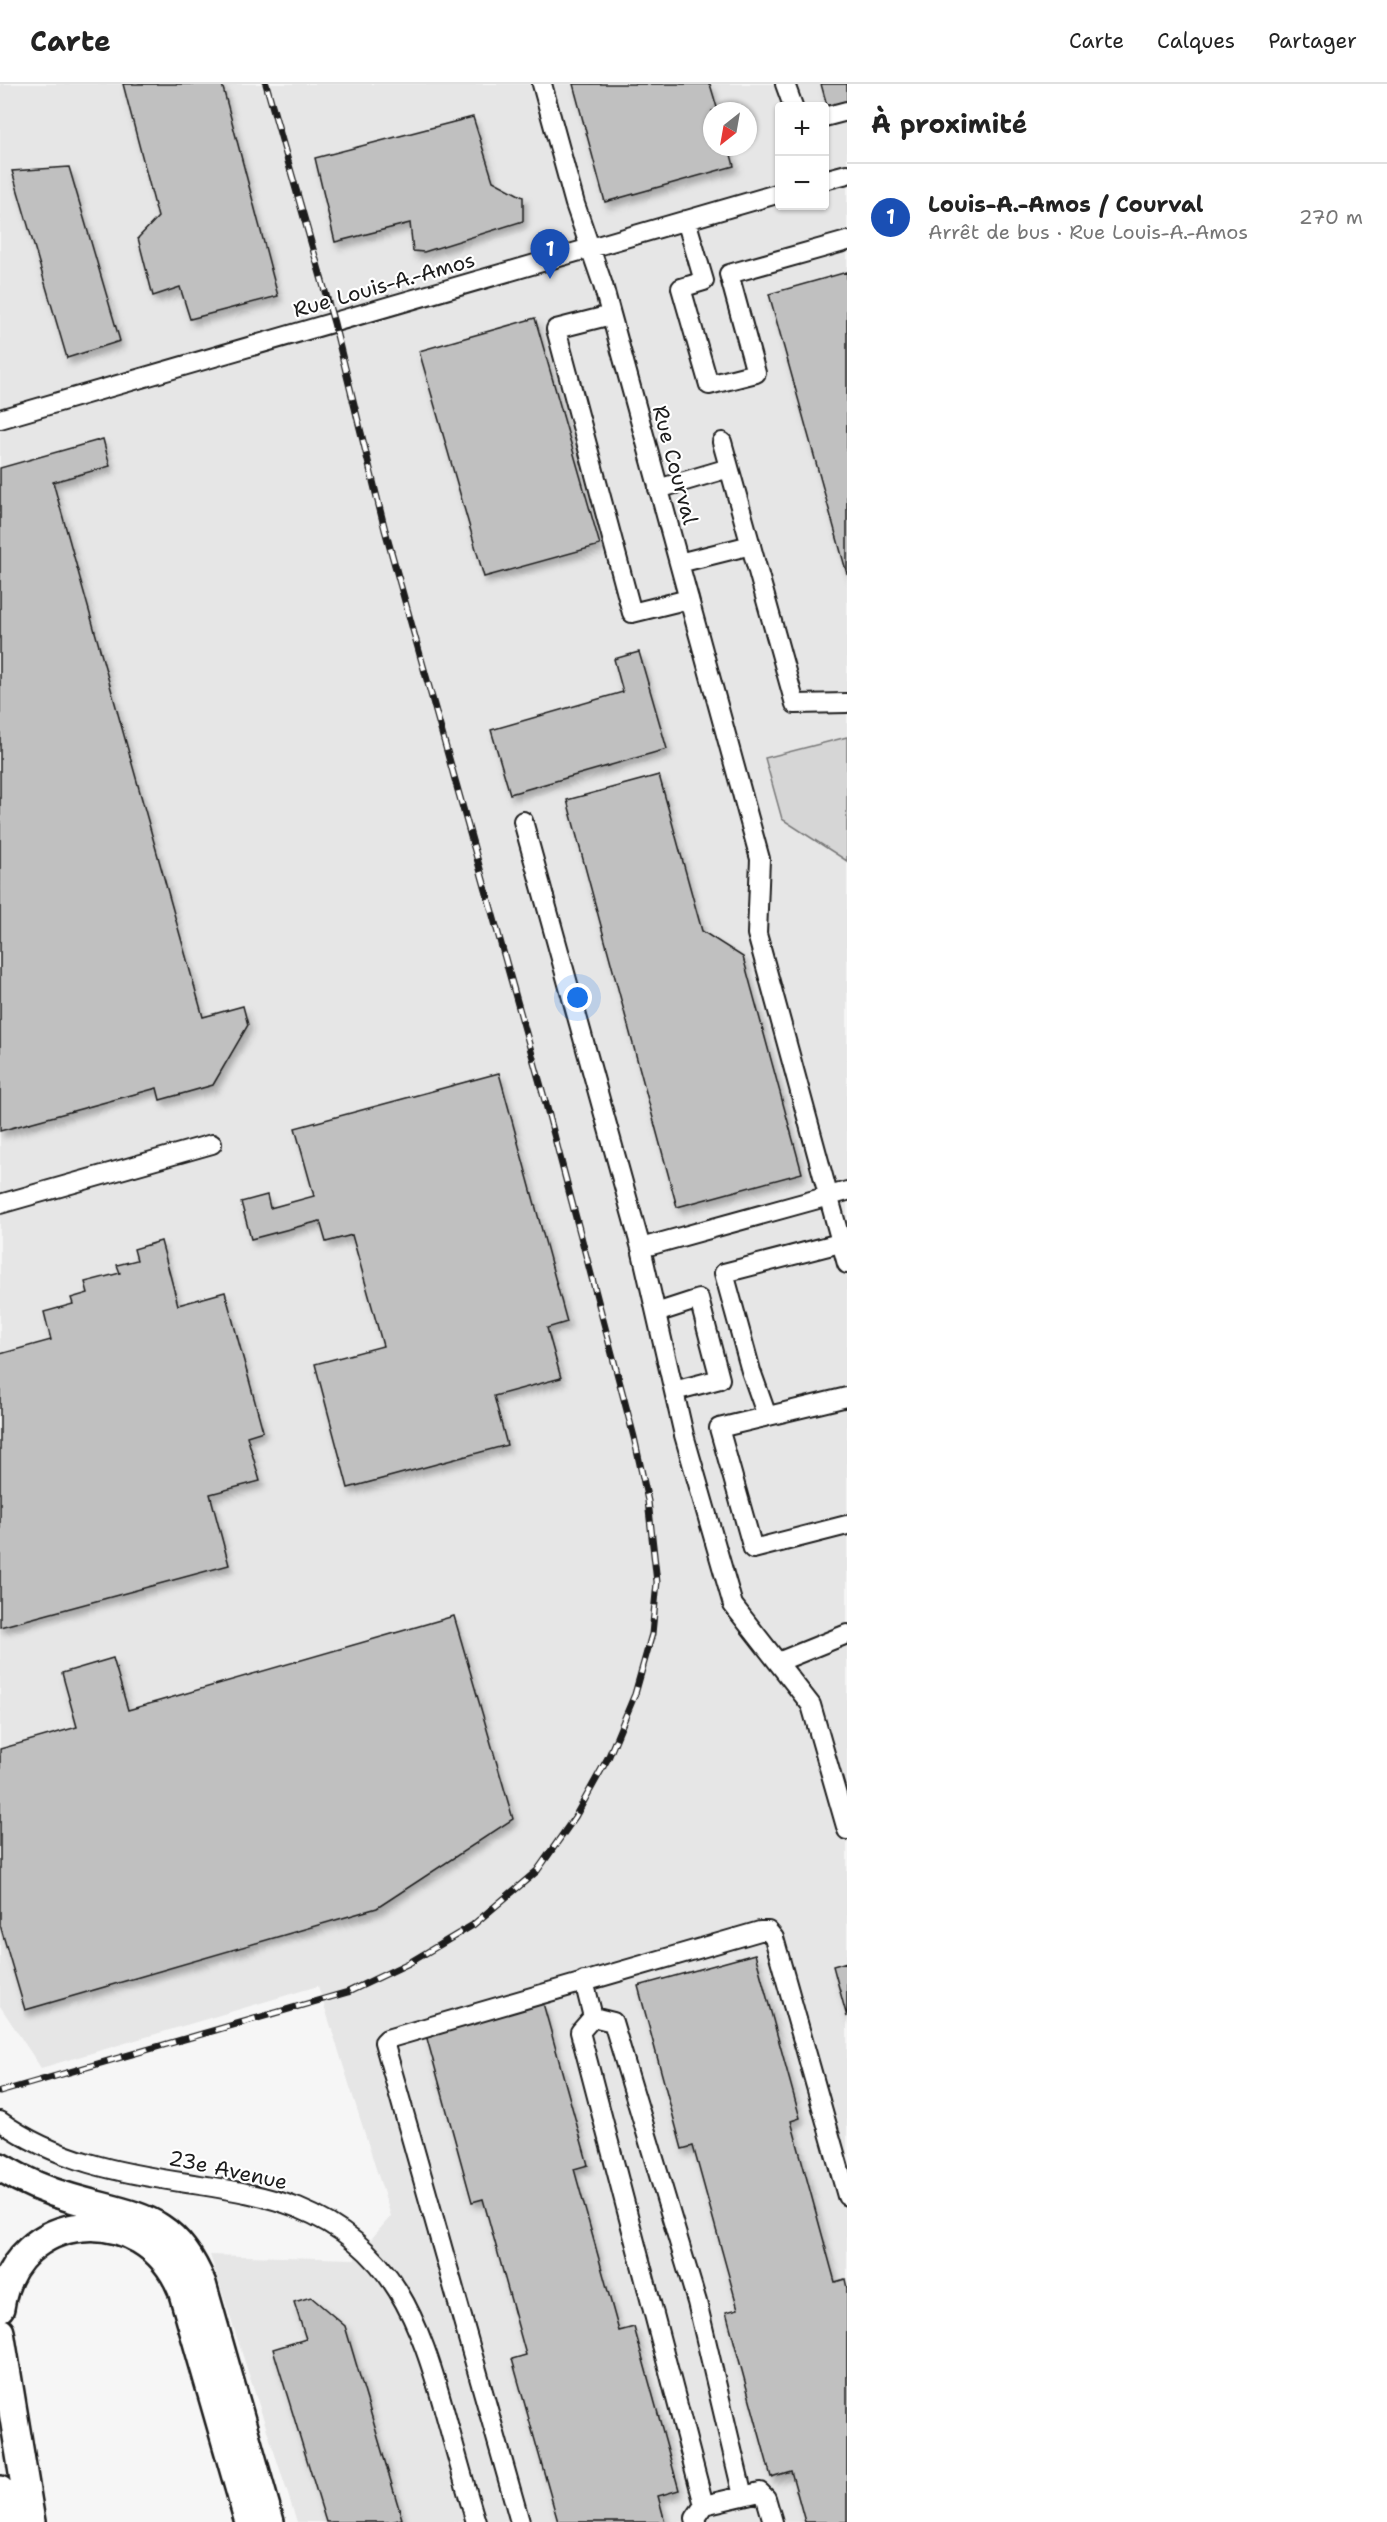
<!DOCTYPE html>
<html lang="fr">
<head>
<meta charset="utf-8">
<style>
	body { margin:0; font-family:"Shantell Sans",sans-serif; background:#f2f2f2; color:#222 }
	.controls { position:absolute; right:18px; top:18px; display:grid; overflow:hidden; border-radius:6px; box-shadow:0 2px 4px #0004 }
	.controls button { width:54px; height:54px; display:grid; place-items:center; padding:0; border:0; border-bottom:2px solid #e0e0e0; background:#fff; color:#222; font:30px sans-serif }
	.compass { position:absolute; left:703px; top:18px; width:54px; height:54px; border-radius:50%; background:#fff; box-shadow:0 2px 4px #0004; rotate:211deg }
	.you { position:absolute; left:578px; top:914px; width:21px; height:21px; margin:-15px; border:4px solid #fff; border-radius:50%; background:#1a73e8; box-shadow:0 0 0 9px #1a73e833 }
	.badge { display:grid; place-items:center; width:39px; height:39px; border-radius:50%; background:#c8321e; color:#fff; font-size:20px; font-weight:700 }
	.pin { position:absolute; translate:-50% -50px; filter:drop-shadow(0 2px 3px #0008) }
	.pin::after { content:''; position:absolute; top:32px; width:21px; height:18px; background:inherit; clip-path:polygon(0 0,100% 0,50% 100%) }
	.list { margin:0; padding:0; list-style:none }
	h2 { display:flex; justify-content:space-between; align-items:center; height:78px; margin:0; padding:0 24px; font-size:26px }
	h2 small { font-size:20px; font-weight:400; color:#767676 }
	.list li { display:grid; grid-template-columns:39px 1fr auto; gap:18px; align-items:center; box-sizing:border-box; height:108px; padding:0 24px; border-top:2px solid #e0e0e0 }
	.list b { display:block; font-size:22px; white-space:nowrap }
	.list p { margin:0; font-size:20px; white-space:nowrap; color:#767676 }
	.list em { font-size:20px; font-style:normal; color:#767676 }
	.map { position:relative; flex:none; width:847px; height:2438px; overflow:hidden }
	header { display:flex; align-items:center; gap:36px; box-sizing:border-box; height:84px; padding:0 30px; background:#fff; border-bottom:2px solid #e0e0e0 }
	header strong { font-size:28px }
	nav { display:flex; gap:33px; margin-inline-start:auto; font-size:21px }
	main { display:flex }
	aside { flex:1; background:#fff }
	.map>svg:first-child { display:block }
	.built { fill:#e6e6e6; fill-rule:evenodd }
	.green { fill:#d6d6d6; stroke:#797979; stroke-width:1.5 }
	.building { fill:#c0c0c0; stroke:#1c1c1c; stroke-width:1.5; filter:url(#shadow) }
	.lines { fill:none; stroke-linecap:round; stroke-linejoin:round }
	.minor-casing { stroke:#1c1c1c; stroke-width:22 }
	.highway-casing { stroke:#1c1c1c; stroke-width:32 }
	.minor { stroke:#fff; stroke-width:18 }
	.highway { stroke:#fff; stroke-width:27 }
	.rail-casing { stroke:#1c1c1c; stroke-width:7 }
	.rail { stroke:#fff; stroke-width:4.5; stroke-dasharray:14; stroke-linecap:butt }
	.labels { text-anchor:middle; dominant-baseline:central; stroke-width:4.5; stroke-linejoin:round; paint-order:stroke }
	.street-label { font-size:21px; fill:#1c1c1c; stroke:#fff }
</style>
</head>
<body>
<header>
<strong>Carte</strong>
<nav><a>Carte</a><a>Calques</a><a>Partager</a></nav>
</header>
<main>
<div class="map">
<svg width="847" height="2438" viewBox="0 0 847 2438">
	<defs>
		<filter id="shadow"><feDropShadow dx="3.5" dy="6" stdDeviation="3" flood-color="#0004"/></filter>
	</defs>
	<rect width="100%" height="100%" fill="#f6f6f6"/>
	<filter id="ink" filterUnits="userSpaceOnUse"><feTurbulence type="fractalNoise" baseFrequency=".0167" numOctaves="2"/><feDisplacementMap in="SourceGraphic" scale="12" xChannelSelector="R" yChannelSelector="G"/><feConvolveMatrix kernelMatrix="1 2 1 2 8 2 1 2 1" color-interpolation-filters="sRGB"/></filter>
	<g filter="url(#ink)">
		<path class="built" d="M 0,0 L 847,0 L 847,2438 L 297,2438 L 210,2171 L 354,2175 L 391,2132 L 318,1902 L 41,1984 L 0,1922 ZM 780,22 L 824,22 L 824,122 L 780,122 ZM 712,27 L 748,27 L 748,63 L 712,63 Z"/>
		<path class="green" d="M 847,653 L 847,777 L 782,735 L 765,674 Z"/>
		<path class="building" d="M 123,0 L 222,0 L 278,212 L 190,235 L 180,203 L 153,212 L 138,154 L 158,133 Z
			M 573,0 L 710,0 L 718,27 L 712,27 L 712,63 L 729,63 L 734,82 L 605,118 Z
			M 821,0 L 847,0 L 847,19 L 828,25 Z
			M 473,33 L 493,97 L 523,113 L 523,137 L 424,168 L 413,167 L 410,139 L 335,158 L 315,74 Z
			M 69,83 L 120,257 L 67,274 L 12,87 Z
			M 847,188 L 847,490 L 769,210 Z
			M 535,234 L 600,461 L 484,493 L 419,267 Z
			M 103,355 L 110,382 L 53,398 L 203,933 L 243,922 L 248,941 L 213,1001 L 160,1016 L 157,1004 L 0,1047 L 0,384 Z
			M 639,568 L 667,665 L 510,710 L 491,646 L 623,608 L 614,575 Z
			M 659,691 L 702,847 L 743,873 L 802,1089 L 677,1123 L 567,716 Z
			M 499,989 L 567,1238 L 547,1244 L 561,1294 L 494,1312 L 507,1361 L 348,1404 L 315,1280 L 383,1262 L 352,1151 L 326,1158 L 320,1137 L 251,1155 L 241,1118 L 267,1111 L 270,1124 L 314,1112 L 295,1044 Z
			M 161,1157 L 178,1221 L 225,1208 L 263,1347 L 247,1352 L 260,1397 L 210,1410 L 229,1481 L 0,1543 L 0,1270 L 51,1256 L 44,1228 L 73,1220 L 71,1214 L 88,1209 L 85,1198 L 120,1189 L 117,1181 L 137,1176 L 134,1165 Z
			M 454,1532 L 513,1735 L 377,1824 L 25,1926 L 0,1841 L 0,1665 L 77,1643 L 62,1589 L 113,1574 L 128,1626 Z
			M 755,1870 L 800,2034 L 791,2037 L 835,2198 L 845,2195 L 847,2204 L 847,2438 L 805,2438 L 791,2387 L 771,2393 L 726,2228 L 738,2225 L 693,2062 L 682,2065 L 638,1902 Z
			M 847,1878 L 847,1933 L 833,1882 Z
			M 543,1919 L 588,2081 L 574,2085 L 619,2247 L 634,2243 L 679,2406 L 658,2412 L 665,2438 L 558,2438 L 512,2275 L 526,2271 L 483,2115 L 472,2118 L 426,1951 Z
			M 311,2213 L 345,2242 L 402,2435 L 391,2438 L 326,2438 L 273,2265 L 306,2255 L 294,2218 Z"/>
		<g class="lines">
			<g class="minor-casing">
				<path id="minor" d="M 542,0 L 575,120 L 603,201 L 760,775 L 757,850 L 847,1180
					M 785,0 L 793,22
					M 824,33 L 847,27
					M 824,96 L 847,90
					M 686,136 L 704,197 L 681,204 L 709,301 L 756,289 L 729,190 L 847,157
					M 611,231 L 556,245 L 632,529 L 689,515
					M 0,335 L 780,109
					M 722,358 L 795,620 L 847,619
					M 658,405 L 729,384
					M 679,479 L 751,461
					M 523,737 L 641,1164
					M 847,1107 L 641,1164 L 684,1351 L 733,1521 L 811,1621 L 847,1746
					M 0,1120 L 212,1060
					M 656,1229 L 699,1215 L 720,1295 L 674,1307
					M 847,1313 L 719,1344 L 753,1465 L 847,1441
					M 767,1332 L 751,1287 L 724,1189 L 840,1159
					M 778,1578 L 847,1550
					M 584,1897 L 593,1933 L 580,1948 L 704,2421 L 695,2434 L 696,2438
					M 593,1933 L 613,1938 L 697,2218 L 743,2412
					M 0,2037 C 56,2077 120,2089 187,2099 C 225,2105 262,2110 298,2124 C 394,2163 419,2237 445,2329 C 455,2365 465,2402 476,2438
					M 704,2421 L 760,2408 L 766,2414 L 773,2438
					M 520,2438 L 384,1958 L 387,1955 L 760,1847 L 768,1847 L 774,1854 L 847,2112"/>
			</g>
			<g class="highway-casing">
				<path id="highway" d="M 0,2083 C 22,2096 46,2107 71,2114 C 134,2133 174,2130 202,2200 L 270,2438
					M 0,2224 C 14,2124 145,2114 182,2206 L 249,2438
					M 0,2248 L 31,2438
					M 0,2406 L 9,2438"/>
			</g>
			<use href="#minor" class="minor"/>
			<use href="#highway" class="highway"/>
			<g class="rail-casing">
				<path id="rail" d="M 0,2008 L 348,1908 L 409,1879 L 473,1841 L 537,1787 L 575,1733 L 609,1672 L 635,1610 L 652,1550 L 657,1498 L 648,1417 L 634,1353 L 547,1024 L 385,446 L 334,239 L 266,0"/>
			</g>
			<use href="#rail" class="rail"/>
		</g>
	</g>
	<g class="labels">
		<g class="street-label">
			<text transform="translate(384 201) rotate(-16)">Rue Louis-A.-Amos</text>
			<text transform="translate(675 381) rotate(75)">Rue Courval</text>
			<text transform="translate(228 2086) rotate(12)">23e Avenue</text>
		</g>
	</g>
</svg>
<div class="controls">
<button>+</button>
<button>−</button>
</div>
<svg class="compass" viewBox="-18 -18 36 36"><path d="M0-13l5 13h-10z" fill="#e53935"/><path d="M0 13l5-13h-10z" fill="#767676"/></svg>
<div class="you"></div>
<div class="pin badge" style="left:550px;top:195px;background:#1a4fb4">1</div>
</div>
<aside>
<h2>À proximité<small></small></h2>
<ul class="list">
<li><span class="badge" style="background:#1a4fb4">1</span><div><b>Louis-A.-Amos / Courval</b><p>Arrêt de bus · Rue Louis-A.-Amos</p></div><em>270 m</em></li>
</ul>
</aside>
</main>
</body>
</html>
